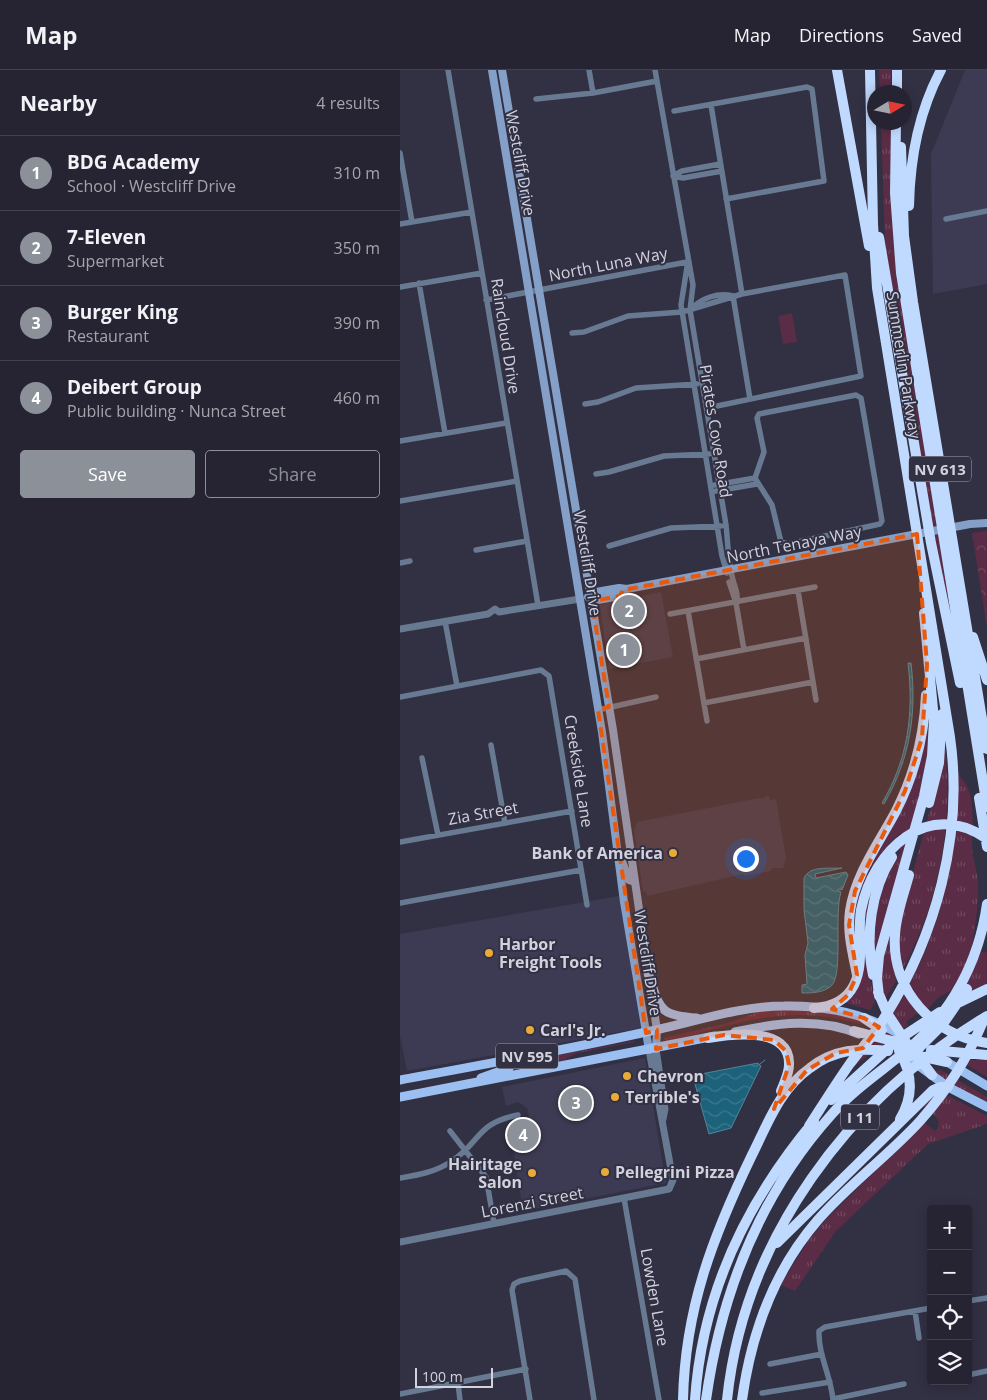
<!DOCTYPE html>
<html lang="en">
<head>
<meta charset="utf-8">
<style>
	body { margin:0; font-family:"Open Sans",sans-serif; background:#2e2c3a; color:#f1f3f6 }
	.controls { position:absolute; right:15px; bottom:15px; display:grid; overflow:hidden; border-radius:5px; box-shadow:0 2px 12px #0003 }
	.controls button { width:45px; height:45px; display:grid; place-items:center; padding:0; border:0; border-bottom:1px solid #42414d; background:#262432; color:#f1f3f6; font:25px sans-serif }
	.compass { position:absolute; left:467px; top:15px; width:45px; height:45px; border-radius:50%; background:#262432; box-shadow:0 2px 12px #0003; rotate:80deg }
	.scale { position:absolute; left:15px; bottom:12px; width:78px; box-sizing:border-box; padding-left:5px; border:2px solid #d2d2de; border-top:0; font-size:14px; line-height:18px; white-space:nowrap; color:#d2d2de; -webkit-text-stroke:4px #323043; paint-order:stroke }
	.you { position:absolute; left:345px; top:788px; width:18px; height:18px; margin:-12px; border:4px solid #fff; border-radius:50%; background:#1a73e8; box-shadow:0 0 0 8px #1a73e833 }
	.badge { display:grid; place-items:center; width:32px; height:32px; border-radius:50%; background:#8c9099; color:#fff; font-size:16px; font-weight:700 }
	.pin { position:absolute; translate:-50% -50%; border:2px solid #fff; box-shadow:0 1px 5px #0006 }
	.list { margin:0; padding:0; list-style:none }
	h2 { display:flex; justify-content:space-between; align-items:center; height:65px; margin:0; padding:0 20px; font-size:21px }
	h2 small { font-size:16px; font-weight:400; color:#a4a4ac }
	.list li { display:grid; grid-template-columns:32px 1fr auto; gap:15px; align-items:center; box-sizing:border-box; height:75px; padding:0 20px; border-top:1px solid #42414d }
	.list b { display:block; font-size:19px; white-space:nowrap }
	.list p { margin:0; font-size:16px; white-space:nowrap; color:#a4a4ac }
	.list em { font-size:16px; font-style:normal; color:#a4a4ac }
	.actions { display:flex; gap:10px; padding:15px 20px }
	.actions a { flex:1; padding:11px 0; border:1px solid #8c9099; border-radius:5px; text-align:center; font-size:18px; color:#8c9099 }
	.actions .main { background:#8c9099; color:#fff }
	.icon { flex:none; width:28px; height:28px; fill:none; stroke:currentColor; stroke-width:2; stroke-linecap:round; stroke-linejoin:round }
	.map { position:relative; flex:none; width:587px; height:1330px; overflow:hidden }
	header { display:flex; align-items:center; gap:30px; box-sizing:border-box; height:70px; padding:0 25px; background:#262432; border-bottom:1px solid #42414d }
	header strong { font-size:24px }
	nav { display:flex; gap:28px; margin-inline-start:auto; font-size:18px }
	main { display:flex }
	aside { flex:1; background:#262432 }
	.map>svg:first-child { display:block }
	.built { fill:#3c3b53 }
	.grass { fill:url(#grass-tufts) }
	.park { fill:url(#park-crowns) }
	.pitch { fill:#5a2c45 }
	.water { fill:url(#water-waves); stroke:#538499 }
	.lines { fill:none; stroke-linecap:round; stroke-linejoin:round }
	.stream { stroke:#538499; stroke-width:1 }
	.minor { stroke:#687992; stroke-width:5.5 }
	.tertiary { stroke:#687992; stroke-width:7 }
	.secondary { stroke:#85a0c8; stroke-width:8 }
	.primary { stroke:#9bbff1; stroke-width:9 }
	.motorway { stroke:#c0d9fe; stroke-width:10 }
	.marked { fill:#e8590c; fill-opacity:0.2; stroke:#e8590c; stroke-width:4; stroke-dasharray:10 6; stroke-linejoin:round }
	.poi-dot { fill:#eaaa38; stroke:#323043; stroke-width:2 }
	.labels { text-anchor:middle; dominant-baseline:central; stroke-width:4; stroke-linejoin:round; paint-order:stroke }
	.shield { fill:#323043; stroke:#a2a1b0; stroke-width:1 }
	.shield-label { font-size:15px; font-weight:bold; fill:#d2d2de }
	.street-label { font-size:16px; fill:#d2d2de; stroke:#323043 }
	.poi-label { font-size:16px; font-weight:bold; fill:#d2d2de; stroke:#323043; text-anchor:start }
</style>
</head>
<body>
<header>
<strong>Map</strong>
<nav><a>Map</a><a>Directions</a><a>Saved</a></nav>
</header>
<main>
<aside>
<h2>Nearby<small>4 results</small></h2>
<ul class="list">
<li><span class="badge">1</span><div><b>BDG Academy</b><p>School · Westcliff Drive</p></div><em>310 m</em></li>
<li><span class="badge">2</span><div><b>7-Eleven</b><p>Supermarket</p></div><em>350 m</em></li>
<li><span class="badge">3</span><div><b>Burger King</b><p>Restaurant</p></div><em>390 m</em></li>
<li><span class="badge">4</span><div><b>Deibert Group</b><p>Public building · Nunca Street</p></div><em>460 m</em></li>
</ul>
<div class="actions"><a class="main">Save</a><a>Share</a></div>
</aside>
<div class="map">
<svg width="587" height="1330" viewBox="0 0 587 1330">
	<defs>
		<pattern id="grass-tufts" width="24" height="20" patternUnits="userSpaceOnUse" patternTransform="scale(1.25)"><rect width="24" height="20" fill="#5a2c45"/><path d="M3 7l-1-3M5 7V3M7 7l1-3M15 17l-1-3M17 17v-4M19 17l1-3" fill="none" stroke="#714a5f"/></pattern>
		<pattern id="park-crowns" width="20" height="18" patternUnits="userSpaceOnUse" patternTransform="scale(1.25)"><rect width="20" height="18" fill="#5a2c45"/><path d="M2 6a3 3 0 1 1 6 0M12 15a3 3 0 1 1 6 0" fill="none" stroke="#714a5f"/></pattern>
		<pattern id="water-waves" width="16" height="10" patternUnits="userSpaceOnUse" patternTransform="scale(1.25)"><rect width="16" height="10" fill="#1d627b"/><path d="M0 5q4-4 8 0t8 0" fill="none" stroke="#3d788d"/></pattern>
	</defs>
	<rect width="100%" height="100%" fill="#323043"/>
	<path class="built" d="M 565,0 L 587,0 L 587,214 L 533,224 L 531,84 Z
		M 261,522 L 273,587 L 209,599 L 200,535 Z
		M 369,726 L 370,730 L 376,729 L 386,788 L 383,798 L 372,798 L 371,801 L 344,806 L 343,804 L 247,826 L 246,821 L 243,822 L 234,760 L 237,752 L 359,728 L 364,729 L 364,727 Z
		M 219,826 L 241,958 L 7,1001 L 0,966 L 0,864 Z
		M 245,988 L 266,1113 L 123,1141 L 110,1059 L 126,1054 L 129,1045 L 127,1038 L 118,1032 L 106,1036 L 102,1017 Z"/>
	<path class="grass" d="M 479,0 L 491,0 L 491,22 L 480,22 Z
		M 481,53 L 491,53 L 491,130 L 498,213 L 559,594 L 533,469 L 492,224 L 485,172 Z
		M 528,650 L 527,685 L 518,734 L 475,887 L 473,873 L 479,827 L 494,791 L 500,783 L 501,763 C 470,788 459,822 452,860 L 458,820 L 487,764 Z
		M 544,668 C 556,760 536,852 485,929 L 480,903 L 491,855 L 502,842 L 537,714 Z
		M 558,705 C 577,719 572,754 572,774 C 572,787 577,799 578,812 C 579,834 575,855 572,877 L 586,883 L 587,880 L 587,913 L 570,921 L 553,920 L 539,927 L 526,941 L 518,943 L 506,952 L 508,955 L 453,997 C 469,975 486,954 500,932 C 540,865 559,782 558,705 Z
		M 473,816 L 467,893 L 475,932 L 470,940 L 448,934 L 446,931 L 454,922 L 465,841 Z
		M 394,939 L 434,943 L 463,951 L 460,954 C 385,932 338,955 267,971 L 264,969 L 266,967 L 328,953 L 358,942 Z
		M 233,971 L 235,972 L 177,983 L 164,990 L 97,1003 L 114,998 L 117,993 Z
		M 570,990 L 587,990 L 587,1007 L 567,995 Z
		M 539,999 L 587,1027 L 587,1034 L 557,1018 L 535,1002 Z
		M 541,1022 L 587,1046 L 587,1054 L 528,1074 L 436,1161 L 395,1221 L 381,1215 L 408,1171 L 428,1147 L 525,1053 L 535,1061 C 545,1050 532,1043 523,1036 L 534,1024 Z"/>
	<path class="park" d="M 587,461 L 587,558 L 572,463 Z"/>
	<path class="pitch" d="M 392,243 L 397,272 L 383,274 L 378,246 Z"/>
	<path class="water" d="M 508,593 L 511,593 C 517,644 510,689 484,734 L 482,733 C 508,689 514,644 508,593 Z
		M 442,798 L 415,804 L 416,808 L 446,802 L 448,805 L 442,820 L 439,819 L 438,821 L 441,822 C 434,844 443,903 432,915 C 425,923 411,923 402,923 L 402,915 L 407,914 L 405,885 L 408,873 L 404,840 L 404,808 C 410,795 430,799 442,798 Z
		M 358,993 L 361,996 L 331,1058 L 309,1064 L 295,1014 L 296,1005 Z"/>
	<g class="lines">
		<path class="stream" d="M 360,994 L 365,990"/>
		<path class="minor" d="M 48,0 L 138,535
			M 189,0 L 193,23
			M 255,0 L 293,215 L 290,240 L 326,455 C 328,473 328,493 333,510 C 335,518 339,525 336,533
			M 136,29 L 193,23 L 257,11
			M 311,35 L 342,224
			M 274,41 L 407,17 L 412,19 L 424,111 L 326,129
			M 0,83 L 12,152
			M 273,106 L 283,108 L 322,101
			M 273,106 L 282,101 L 320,94
			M 546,149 L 587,141
			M 0,154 L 72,142
			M 287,197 L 281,235 L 322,486 L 327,503
			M 19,213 L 45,363
			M 0,217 L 82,203
			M 333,226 L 350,329
			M 86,230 L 287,192
			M 290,240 C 301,228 318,222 333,226
			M 172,263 L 184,262 L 228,246 L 282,242 L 342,224 L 445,205 L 461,306 L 317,336
			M 456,325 L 461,328 L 482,451 L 480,454 L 388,474 L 381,472 L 372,435 L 355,408 L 364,382 L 357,348 L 359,344 Z
			M 185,334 L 198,332 L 236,318 L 297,314
			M 0,371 L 106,353
			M 196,404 L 209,402 L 264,386 L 309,384
			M 315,415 L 355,408
			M 316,421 L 357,414
			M 0,431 L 117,411
			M 209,476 L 271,458 L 321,456
			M 76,480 L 127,471
			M 0,493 L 10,491
			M 329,512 L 336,533 L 344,580
			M 398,521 L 416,630
			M 288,541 L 307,651
			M 270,544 L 415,517
			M 45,551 L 57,616
			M 296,589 L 406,568
			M 0,627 L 141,600 L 149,606 L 187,835
			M 304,633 L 413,612
			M 198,640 L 256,627
			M 91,675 L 105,753
			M 22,688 L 38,765
			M 0,772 L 172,741
			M 0,833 L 181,800
			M 50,1061 L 86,1107 L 94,1153
			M 0,1108 C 18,1105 36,1102 52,1091 C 81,1072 76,1053 118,1045
			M 224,1128 L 259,1330
			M 568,1231 L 587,1228
			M 515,1241 L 519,1268
			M 370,1294 L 422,1284
			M 568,1305 L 587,1301
			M 58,1313 L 60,1330
			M 362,1323 L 430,1312
			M 0,1324 L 126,1299
			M 433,1329 L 504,1314
			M 130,1330 L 112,1220 L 114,1214 L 120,1211 L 166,1201 L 175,1209 L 194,1330
			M 433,1330 C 431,1306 418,1285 419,1261 L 425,1257 L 531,1238"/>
		<path class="tertiary" d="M 0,559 L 88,544 L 95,539 L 99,542 L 180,529
			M 256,979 L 265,1039 L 263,1049
			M 0,1172 L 269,1119 L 273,1110 L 249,980"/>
		<path class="secondary" d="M 92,0 L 202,662 L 224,832 L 249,980
			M 102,0 L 213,660 L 249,908
			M 188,527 L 196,522 L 219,518 L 227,519 L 570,454 L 587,453
			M 191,527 L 198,530 L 220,526 L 223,520
			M 220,786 L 229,810 L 235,812
			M 251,921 L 257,960 L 256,979"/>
		<path class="primary" d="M 248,903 C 260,937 257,946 297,948
			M 335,962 C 376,953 419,947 459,964
			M 503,984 L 548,1017 L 587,1037
			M 542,989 L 587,1016
			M 81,1008 L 109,998 L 116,988
			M 0,1010 C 82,995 165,980 246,962 C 291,953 338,936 384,936 C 425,935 466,944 501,965
			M 0,1027 L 315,966"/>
		<path class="motorway" d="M 437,0 L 469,176
			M 497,22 L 497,0
			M 496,52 L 495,123 L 501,203 L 587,737
			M 501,77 L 504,166 L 513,232 L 587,679
			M 509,136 C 510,88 518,43 541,0
			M 479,167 L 531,473 L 560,613
			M 573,567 L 587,610
			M 579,728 L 587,777
			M 529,733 L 539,693 L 542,644
			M 509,805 C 504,824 496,844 495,865 C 491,920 533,966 587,973
			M 457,905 C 453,884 447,863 450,841 C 455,805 479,773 496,741 C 515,704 524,667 526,625
			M 473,905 C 465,867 471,820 492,787
			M 478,922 L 487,943 L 506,972
			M 479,926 L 477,908 L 479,886 L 524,726 L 532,686 L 534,650 L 524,543
			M 560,932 L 587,919
			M 414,938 C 432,937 446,931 454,915 C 465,893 457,863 461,840 C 473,780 528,728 587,769
			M 464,948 L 482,960
			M 454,961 L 500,973
			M 308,968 C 332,964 391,956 389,995 C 389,1004 384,1013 381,1021
			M 531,980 L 587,985
			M 499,981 C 513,1004 514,1026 500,1049
			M 510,984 L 547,992
			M 517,985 L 532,1005
			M 511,986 L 543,954 L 567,919
			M 431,1030 L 496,971 L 540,942
			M 409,1056 C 422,1036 435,1015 449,995 C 460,980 473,966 483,950 C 536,866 564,765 550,667 L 477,218 L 473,154 L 470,0
			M 377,1173 L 533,1020 L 540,1017 L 548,1017
			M 283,1330 C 285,1238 313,1166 352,1085 C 368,1053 380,1019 410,998 C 434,979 459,978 488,981
			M 295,1330 C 302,1225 347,1131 414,1051
			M 306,1330 C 321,1224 360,1124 432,1044 C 454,1019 482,1001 507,980 C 552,943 579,891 587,834
			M 327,1330 C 344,1168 449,1028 587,946
			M 342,1330 C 351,1265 374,1201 417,1151 C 448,1115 488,1086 520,1051 C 547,1021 569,986 584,949"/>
	</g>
	<path class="marked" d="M 517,464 L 527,595 L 522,668 L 505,721 L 455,821 L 449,855 L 457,905 L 448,925 L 432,939 L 464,948 L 479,957 L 463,978 L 436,983 L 407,1000 L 374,1039 L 389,995 L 386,981 L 374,970 L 324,965 L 256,979 L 257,960 L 246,963 L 198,640 L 209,637 L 191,527 L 198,530 L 220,526 L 223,520 Z"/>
	<g class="poi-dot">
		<circle cx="273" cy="783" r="5"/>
		<circle cx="89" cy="883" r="5"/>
		<circle cx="130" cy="960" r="5"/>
		<circle cx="227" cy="1006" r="5"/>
		<circle cx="215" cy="1027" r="5"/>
		<circle cx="205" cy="1102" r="5"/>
		<circle cx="132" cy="1103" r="5"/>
	</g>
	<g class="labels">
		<g class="shield">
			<rect x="509" y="386.5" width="62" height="25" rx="4"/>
			<rect x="96" y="973.5" width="62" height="25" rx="4"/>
			<rect x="441" y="1034.5" width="38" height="25" rx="4"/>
		</g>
		<g class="shield-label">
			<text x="540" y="399">NV 613</text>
			<text x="127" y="986">NV 595</text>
			<text x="460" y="1047">I 11</text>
		</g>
		<g class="street-label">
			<text transform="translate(121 93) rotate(80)">Westcliff Drive</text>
			<text transform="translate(208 194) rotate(-11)">North Luna Way</text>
			<text transform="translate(106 266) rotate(81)">Raincloud Drive</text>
			<text transform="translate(504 295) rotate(81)">Summerlin Parkway</text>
			<text transform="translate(316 361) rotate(81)">Pirates Cove Road</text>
			<text transform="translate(394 474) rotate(-11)">North Tenaya Way</text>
			<text transform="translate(188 493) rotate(81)">Westcliff Drive</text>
			<text transform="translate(179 701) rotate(81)">Creekside Lane</text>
			<text transform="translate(83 743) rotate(-10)">Zia Street</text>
			<text transform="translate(248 893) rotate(81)">Westcliff Drive</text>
			<text transform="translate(132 1132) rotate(-11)">Lorenzi Street</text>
			<text transform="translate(255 1227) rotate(80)">Lowden Lane</text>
		</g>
		<g class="poi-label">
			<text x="263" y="783" text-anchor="end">Bank of America</text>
			<text x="99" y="874">Harbor<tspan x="99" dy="18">Freight Tools</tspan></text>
			<text x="140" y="960">Carl's Jr.</text>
			<text x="237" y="1006">Chevron</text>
			<text x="225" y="1027">Terrible's</text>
			<text x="122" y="1094" text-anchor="end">Hairitage<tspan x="122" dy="18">Salon</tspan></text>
			<text x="215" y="1102">Pellegrini Pizza</text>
		</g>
	</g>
</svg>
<div class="controls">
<button>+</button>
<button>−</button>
<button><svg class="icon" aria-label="locate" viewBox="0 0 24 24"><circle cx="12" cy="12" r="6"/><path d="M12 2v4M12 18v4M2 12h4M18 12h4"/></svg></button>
<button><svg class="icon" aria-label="layers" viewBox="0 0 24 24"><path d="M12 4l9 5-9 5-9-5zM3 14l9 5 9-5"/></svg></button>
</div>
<svg class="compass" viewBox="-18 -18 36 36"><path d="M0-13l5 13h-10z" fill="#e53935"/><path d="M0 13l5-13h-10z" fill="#a4a4ac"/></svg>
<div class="scale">100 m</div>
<div class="you"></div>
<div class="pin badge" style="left:224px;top:580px">1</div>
<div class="pin badge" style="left:229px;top:541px">2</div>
<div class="pin badge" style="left:176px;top:1033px">3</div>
<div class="pin badge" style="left:123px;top:1065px">4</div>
</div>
</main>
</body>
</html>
